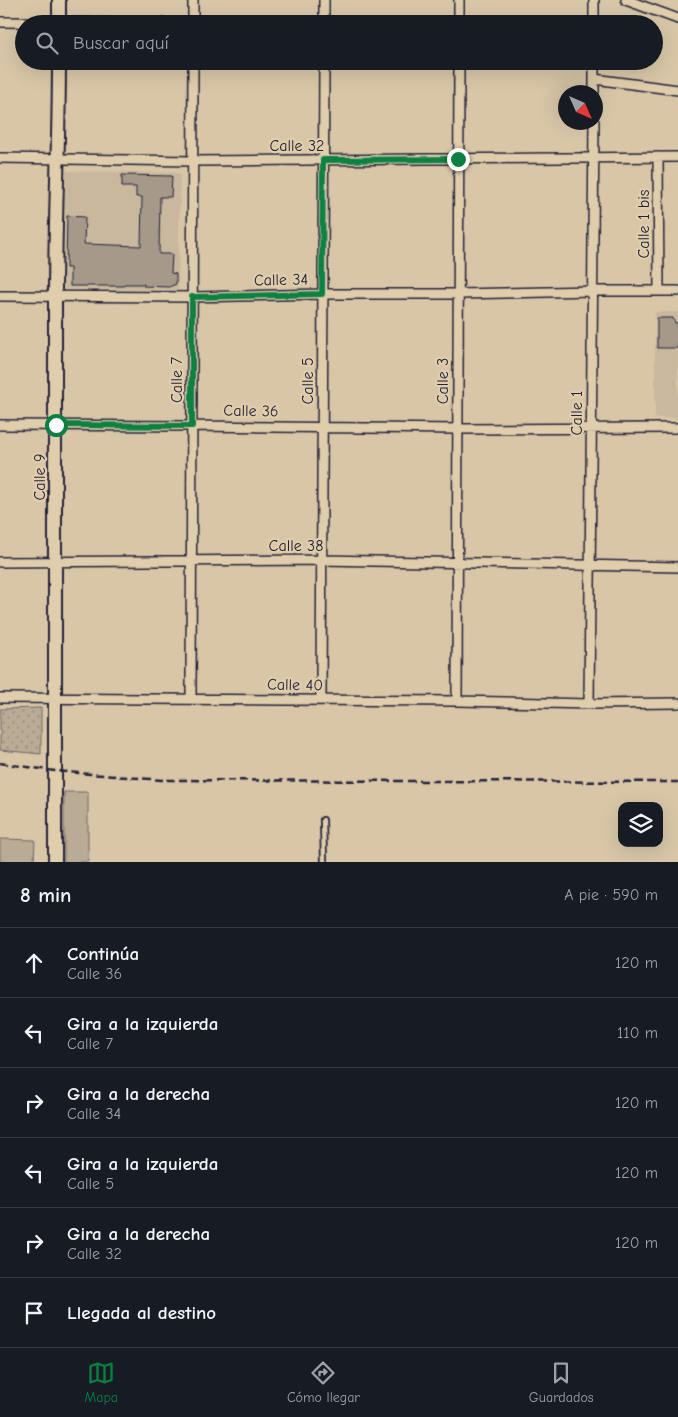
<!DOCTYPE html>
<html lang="es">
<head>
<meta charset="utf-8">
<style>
	body { margin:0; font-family:"Comic Neue",sans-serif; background:#242831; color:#f1f3f6 }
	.controls { position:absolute; right:15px; bottom:15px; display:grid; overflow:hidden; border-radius:10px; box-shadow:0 5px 20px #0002 }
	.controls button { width:45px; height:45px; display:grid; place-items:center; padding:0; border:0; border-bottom:1px solid #363941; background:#171b24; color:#f1f3f6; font:25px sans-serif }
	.compass { position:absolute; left:558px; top:85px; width:45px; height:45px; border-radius:50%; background:#171b24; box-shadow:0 5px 20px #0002; rotate:135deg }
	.stop { position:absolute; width:15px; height:15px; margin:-11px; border:4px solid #0b8043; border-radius:50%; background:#fff }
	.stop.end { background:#0b8043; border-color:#fff; box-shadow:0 1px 5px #0008 }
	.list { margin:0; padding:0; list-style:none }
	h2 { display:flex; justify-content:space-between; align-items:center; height:65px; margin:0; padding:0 20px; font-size:21px }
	h2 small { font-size:16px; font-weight:400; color:#9ea1a6 }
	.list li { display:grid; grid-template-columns:32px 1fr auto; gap:15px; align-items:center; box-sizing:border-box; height:70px; padding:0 20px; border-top:1px solid #363941 }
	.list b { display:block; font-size:19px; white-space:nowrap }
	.list p { margin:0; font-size:16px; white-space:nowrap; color:#9ea1a6 }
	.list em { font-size:16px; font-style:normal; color:#9ea1a6 }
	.icon { flex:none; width:28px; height:28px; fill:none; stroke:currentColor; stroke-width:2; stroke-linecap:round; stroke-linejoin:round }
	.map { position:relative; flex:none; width:678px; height:862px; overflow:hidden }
	.search { position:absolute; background:#171b24; box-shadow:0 5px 20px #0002; left:15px; right:15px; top:15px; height:55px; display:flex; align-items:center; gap:12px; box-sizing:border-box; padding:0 18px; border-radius:28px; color:#9ea1a6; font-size:19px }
	.sheet { height:485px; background:#171b24 }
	nav { display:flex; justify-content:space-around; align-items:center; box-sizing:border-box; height:70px; border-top:1px solid #363941; background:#171b24; font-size:14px; color:#9ea1a6 }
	nav a { display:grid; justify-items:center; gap:2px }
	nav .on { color:#0b8043 }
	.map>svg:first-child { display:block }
	.built { fill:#c9b89e }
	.green { fill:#baab95; stroke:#6e6668 }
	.park { fill:url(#park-dots); stroke:#6e6668 }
	.building { fill:#a69989; stroke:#22223b }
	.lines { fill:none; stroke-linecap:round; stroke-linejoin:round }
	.service-casing { stroke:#22223b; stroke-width:8 }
	.minor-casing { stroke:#22223b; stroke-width:12 }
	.secondary-casing { stroke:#22223b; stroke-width:16 }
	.service { stroke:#e0cdab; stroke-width:4.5 }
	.minor { stroke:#e0cdab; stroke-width:9 }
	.secondary { stroke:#e0cdab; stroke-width:12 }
	.rail { stroke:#22223b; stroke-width:2.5; stroke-dasharray:8 4; stroke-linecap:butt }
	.route { stroke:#0b8043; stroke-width:6 }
	.labels { text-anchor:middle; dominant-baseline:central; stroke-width:4.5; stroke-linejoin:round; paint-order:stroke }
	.street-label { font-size:16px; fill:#22223b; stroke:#e0cdab }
</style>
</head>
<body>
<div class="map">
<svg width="678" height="862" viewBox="0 0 678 862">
	<defs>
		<pattern id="park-dots" width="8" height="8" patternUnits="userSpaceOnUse" patternTransform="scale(1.25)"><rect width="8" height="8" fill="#baab95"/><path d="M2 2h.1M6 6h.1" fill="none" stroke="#978b7b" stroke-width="1.8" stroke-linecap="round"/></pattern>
	</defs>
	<rect width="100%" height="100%" fill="#d8c6a7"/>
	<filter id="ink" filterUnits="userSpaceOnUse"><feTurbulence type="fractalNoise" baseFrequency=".02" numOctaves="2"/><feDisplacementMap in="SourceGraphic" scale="10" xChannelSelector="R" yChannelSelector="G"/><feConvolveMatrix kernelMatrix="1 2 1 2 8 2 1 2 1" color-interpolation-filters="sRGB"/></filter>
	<g filter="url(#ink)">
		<path class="built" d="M 66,171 L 180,173 L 178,290 L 64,289 Z
			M 655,312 L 678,312 L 678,418 L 655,418 Z"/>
		<path class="green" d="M 64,792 L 88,792 L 88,862 L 64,862 Z
			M 0,839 L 35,840 L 34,862 L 0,862 Z"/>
		<path class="park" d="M 41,708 L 41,754 L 0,750 L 0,709 Z"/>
		<path class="building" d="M 122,175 L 172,176 L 171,197 L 160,197 L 159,254 L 172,254 L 171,273 L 176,274 L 176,284 L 169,287 L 143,286 L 144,284 L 124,284 L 124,286 L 70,286 L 70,268 L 66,268 L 67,216 L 85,217 L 84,244 L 141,246 L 142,197 L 136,197 L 136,187 L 122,187 Z
			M 657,318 L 673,318 L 675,323 L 678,323 L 678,348 L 657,348 Z"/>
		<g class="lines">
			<g class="service-casing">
				<path id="service" d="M 323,820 L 324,862"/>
			</g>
			<g class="minor-casing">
				<path id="minor" d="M 626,0 L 678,19
					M 0,22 L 266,24
					M 193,24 L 193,0
					M 324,24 L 324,0
					M 459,24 L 459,0
					M 594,24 L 594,0
					M 594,79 L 678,90
					M 594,92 L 594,61
					M 658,157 L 659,291
					M 0,158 L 193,161 L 678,157
					M 0,296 L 192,297 L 322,294 L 459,294 L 593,291 L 678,291
					M 0,425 L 192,426 L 458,429 L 678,428
					M 0,562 L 322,560 L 678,567
					M 0,698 L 457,701 L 589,704 L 678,703
					M 191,699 L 193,61
					M 321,700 L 324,61
					M 457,701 L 459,61
					M 589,704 L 594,122"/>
			</g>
			<g class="secondary-casing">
				<path id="secondary" d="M 59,24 L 59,0
					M 55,862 C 56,674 55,486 55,299 C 55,220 59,140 59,61"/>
			</g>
			<use href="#service" class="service"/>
			<use href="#minor" class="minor"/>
			<use href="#secondary" class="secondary"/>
			<path class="rail" d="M 0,763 L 55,771 L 162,780 L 678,782"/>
		</g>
	</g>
	<g class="lines" filter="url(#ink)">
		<path class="route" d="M 56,425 L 192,426 L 192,297 L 322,294 L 323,160 L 458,159"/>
	</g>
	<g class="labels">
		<g class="street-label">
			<text x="297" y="146">Calle 32</text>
			<text transform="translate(644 224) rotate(-90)">Calle 1 bis</text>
			<text transform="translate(281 280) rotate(-1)">Calle 34</text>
			<text transform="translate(177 380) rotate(-90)">Calle 7</text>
			<text transform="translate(308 381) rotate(-90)">Calle 5</text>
			<text transform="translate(443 381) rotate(-90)">Calle 3</text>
			<text transform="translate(251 411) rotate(1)">Calle 36</text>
			<text transform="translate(577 413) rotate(-90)">Calle 1</text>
			<text transform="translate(40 477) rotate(-90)">Calle 9</text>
			<text x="296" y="546">Calle 38</text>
			<text transform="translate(295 685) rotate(1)">Calle 40</text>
		</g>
	</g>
</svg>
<div class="controls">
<button><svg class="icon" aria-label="layers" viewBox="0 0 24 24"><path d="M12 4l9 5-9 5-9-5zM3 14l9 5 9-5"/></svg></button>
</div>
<svg class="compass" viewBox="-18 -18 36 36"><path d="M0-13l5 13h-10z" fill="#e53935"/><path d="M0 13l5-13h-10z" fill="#9ea1a6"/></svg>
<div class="stop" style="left:56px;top:425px"></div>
<div class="stop end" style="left:458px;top:159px"></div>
<div class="search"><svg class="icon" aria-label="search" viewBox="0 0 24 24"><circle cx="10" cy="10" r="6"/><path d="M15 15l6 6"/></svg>Buscar aquí</div>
</div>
<section class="sheet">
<h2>8 min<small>A pie · 590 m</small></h2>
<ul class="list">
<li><svg class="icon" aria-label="ahead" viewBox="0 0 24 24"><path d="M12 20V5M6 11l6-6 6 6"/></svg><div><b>Continúa</b><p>Calle 36</p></div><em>120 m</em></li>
<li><svg class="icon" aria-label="left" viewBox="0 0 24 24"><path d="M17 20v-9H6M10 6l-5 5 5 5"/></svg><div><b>Gira a la izquierda</b><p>Calle 7</p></div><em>110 m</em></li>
<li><svg class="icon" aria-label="right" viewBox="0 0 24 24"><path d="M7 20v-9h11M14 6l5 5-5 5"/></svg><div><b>Gira a la derecha</b><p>Calle 34</p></div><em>120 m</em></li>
<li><svg class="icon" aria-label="left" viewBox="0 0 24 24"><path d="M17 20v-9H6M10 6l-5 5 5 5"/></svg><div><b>Gira a la izquierda</b><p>Calle 5</p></div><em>120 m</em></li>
<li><svg class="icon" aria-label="right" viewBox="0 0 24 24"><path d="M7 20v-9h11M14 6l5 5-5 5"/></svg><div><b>Gira a la derecha</b><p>Calle 32</p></div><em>120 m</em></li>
<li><svg class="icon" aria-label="arrive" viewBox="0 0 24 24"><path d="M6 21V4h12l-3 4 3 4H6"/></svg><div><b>Llegada al destino</b></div></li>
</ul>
</section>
<nav>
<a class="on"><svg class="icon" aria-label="map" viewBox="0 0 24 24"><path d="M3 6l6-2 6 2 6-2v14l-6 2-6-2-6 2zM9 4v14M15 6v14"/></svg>Mapa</a>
<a><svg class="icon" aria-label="directions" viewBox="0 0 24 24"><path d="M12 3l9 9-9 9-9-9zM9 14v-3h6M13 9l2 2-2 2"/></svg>Cómo llegar</a>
<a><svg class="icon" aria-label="saved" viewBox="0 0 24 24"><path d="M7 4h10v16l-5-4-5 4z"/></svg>Guardados</a>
</nav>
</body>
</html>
